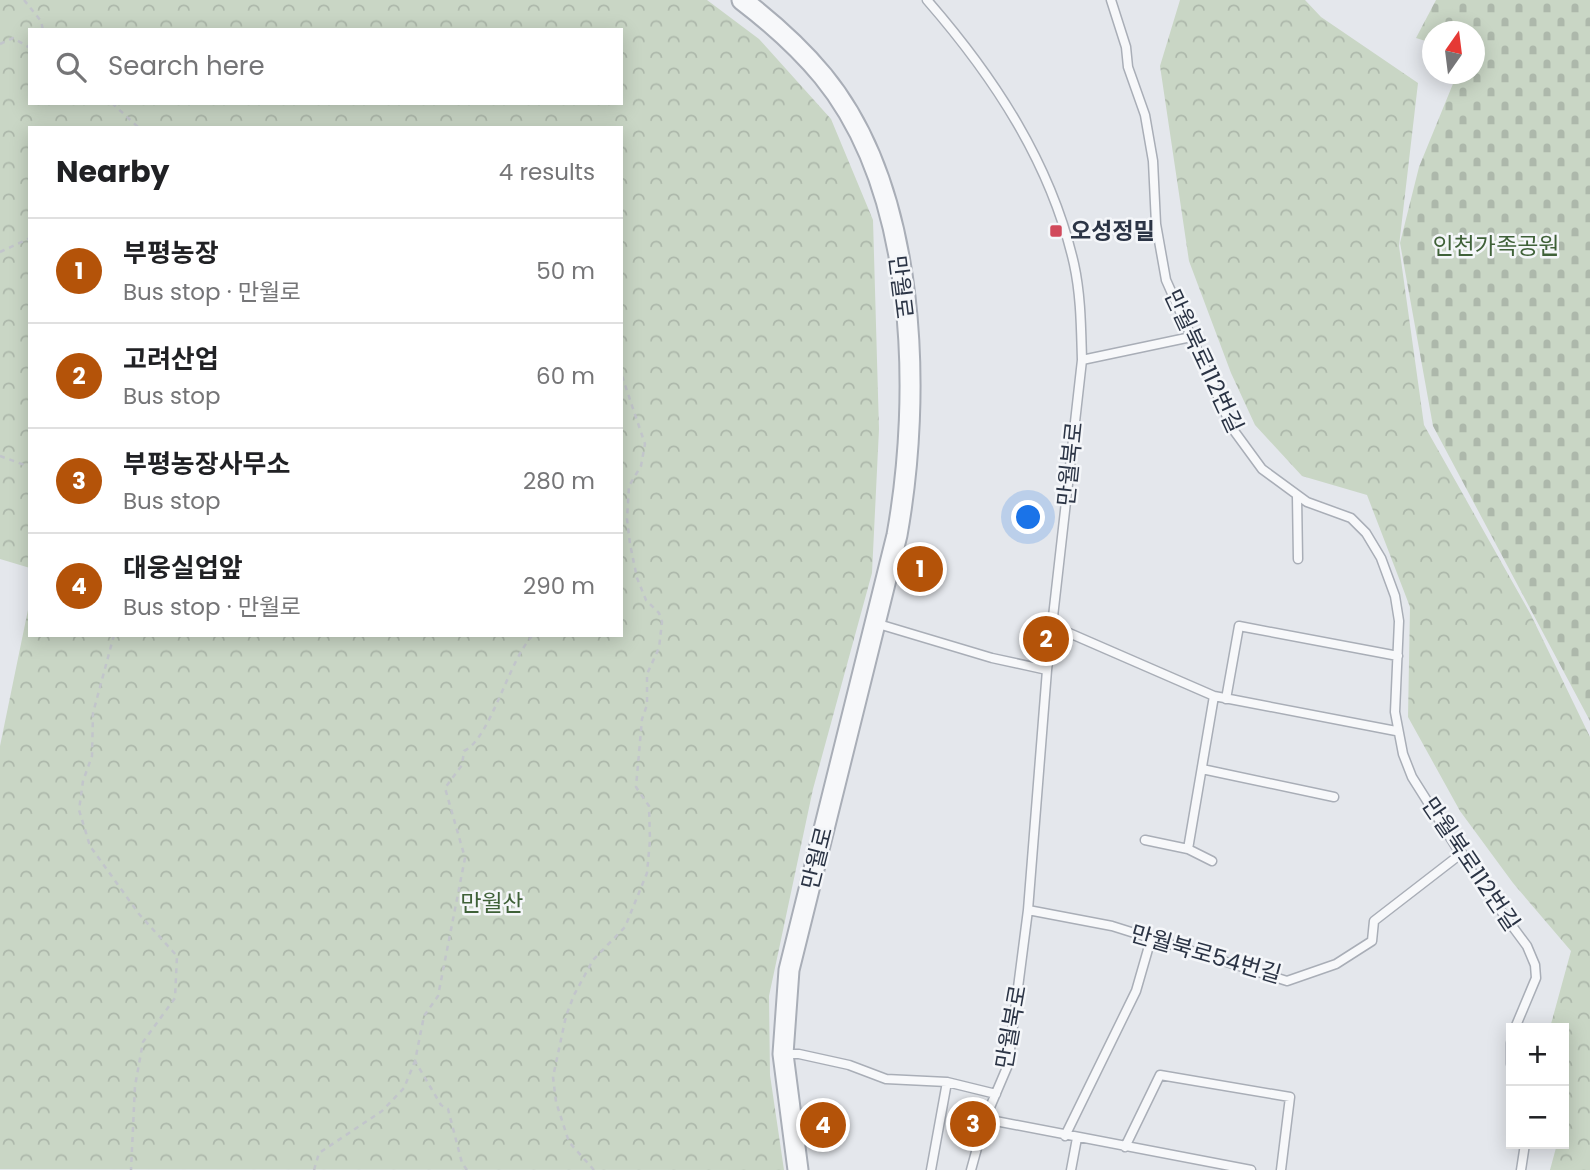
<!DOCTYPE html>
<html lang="en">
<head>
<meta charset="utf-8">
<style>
	body { margin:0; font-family:Poppins,"Noto Sans KR",sans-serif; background:#f6f6f6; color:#202124 }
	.controls { position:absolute; right:21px; bottom:21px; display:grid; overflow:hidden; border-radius:0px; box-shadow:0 4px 18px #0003 }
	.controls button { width:63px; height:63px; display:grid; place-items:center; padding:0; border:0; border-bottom:2px solid #e0e0e0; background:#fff; color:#202124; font:35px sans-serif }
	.compass { position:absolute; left:1422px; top:21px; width:63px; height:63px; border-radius:50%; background:#fff; box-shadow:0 4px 18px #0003; rotate:14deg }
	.you { position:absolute; left:1029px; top:518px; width:24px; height:24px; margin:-18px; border:5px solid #fff; border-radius:50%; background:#1a73e8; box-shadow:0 0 0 10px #1a73e833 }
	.badge { display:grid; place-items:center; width:46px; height:46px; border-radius:50%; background:#b45309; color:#fff; font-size:23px; font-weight:700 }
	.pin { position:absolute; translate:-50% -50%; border:4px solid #fff; box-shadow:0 2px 7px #0006 }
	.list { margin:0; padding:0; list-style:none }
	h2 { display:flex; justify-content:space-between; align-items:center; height:91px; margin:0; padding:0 28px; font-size:30px }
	h2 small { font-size:23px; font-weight:400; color:#757577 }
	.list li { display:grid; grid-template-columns:46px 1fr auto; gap:21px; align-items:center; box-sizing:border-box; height:105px; padding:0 28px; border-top:2px solid #e0e0e0 }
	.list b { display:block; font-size:26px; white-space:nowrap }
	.list p { margin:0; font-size:23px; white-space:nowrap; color:#757577 }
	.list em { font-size:23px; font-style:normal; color:#757577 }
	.icon { flex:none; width:38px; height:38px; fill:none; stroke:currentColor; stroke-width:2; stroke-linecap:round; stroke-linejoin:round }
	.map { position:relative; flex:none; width:1590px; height:1170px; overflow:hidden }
	.search { position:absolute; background:#fff; box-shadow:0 4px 18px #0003; left:28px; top:28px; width:595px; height:77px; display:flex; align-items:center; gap:18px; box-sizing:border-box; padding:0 24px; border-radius:0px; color:#757577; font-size:26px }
	.panel { position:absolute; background:#fff; box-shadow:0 4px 18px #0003; left:28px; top:126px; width:595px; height:511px; border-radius:0px }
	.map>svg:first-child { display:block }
	.forest { fill:url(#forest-crowns); fill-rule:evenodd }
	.cemetery { fill:url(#cemetery-stones) }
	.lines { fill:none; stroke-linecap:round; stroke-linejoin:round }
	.service-casing { stroke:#a9aeb7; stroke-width:11 }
	.tertiary-casing { stroke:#a9aeb7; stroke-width:23 }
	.path { stroke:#c2c5cb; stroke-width:2.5; stroke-dasharray:5 5; stroke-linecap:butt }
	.service { stroke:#f7f8fa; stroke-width:8 }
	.tertiary { stroke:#f7f8fa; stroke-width:19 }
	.poi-dot { fill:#d1495b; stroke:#f4f6f9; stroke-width:2.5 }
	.labels { text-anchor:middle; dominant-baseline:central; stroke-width:5; stroke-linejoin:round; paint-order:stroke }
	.poi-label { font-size:23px; font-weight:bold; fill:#2b3445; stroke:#f4f6f9; text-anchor:start }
	.park-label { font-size:23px; fill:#3f6138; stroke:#f4f6f9 }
	.street-label { font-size:23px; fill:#2b3445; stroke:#f4f6f9 }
</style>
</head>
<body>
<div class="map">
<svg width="1590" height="1170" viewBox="0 0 1590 1170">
	<defs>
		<pattern id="forest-crowns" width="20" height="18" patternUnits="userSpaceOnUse" patternTransform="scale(1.75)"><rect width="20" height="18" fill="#c9d6c5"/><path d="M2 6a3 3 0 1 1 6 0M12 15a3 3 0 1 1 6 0" fill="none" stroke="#adb8ab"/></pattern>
		<pattern id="cemetery-stones" width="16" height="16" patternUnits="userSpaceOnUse" patternTransform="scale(1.75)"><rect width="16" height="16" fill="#c9d6c5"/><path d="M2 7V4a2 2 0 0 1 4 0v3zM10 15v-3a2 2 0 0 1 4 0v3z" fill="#adb8ab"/></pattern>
	</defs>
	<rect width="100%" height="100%" fill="#e4e7ec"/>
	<path class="forest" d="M 0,0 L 707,0 L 759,39 L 831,119 L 873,220 L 879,429 L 872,573 L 813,789 L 769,996 L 770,1075 L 784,1170 L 0,1169 L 0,746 L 30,600 L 30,635 L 621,635 L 621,128 L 30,128 L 30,568 L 0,559 ZM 30,30 L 621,30 L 621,103 L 30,103 Z
		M 1180,0 L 1305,0 L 1321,17 L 1418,83 L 1399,246 L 1424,425 L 1531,615 L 1590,737 L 1590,1170 L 1550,1170 L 1557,1144 L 1564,1144 L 1564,1028 L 1552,1028 L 1551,1024 L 1571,951 L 1513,883 L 1460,811 L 1408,717 L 1410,607 L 1367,495 L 1302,476 L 1255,425 L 1231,373 L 1189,261 L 1160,66 Z"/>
	<path class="cemetery" d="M 1436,0 L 1590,0 L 1590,721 L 1433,426 L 1400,243 L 1419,167 L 1457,74 L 1474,74 L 1474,32 L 1432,32 L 1432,43 L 1416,38 Z"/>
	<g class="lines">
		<g class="service-casing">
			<path id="service" d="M 927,0 C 994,77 1051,163 1074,264 C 1081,296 1081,328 1082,360 L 1047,670 L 1028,910 L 1008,1065 L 985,1119 L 971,1170
				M 1111,0 L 1126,47 L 1128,67 L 1145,115 L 1153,161 L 1156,224 L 1166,280 L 1232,428 L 1262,469 L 1307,502 L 1351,518 L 1366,533 L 1381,558 L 1395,596 L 1399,621 L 1395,712 L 1403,754 L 1412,777 L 1470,869 L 1527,946 L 1535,965 L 1536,978 L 1515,1028
				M 1082,360 L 1191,337
				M 1297,496 L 1298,559
				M 875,623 L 992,658 L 1047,670
				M 1053,626 L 1214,696 L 1396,731
				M 1226,699 L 1239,626 L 1398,656
				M 1202,769 L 1334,797
				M 1145,840 L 1188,849 L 1212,861
				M 1188,849 L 1214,696
				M 1028,910 L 1112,926 L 1287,981 L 1336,964 L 1372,941 L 1374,921 L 1462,853
				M 1511,1043 L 1511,1064
				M 784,1054 L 799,1054 L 849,1065 L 886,1079 L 947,1082 L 996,1094
				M 985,1119 L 1251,1170
				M 1065,1136 L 1136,991 L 1151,939
				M 1125,1147 L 1160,1075 L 1290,1097 L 1281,1170
				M 931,1170 L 947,1082
				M 1071,1170 L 1077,1138
				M 1521,1170 L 1525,1144"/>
		</g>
		<g class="tertiary-casing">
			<path id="tertiary" d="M 742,0 C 772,23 799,47 823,76 C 918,192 922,395 897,535 L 789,970 L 783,1054 L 798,1170"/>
		</g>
		<path class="path" d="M 24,0 L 41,21 L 43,30
			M 0,44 L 13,38 L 30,48
			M 112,103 L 139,128
			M 0,252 L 30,238
			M 0,456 L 30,467
			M 114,635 L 93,713 L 92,756 L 83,781 L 79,810 L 90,846 L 139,914 L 177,956 L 175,998 L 143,1042 L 135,1086 L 131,1170
			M 314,1170 L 319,1153 L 382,1111 L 404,1088 L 415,1061
			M 467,1170 L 462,1163 L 448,1109 L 441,1105 L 415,1061 L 424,1016 L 438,996 L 465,858 L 445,788 L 462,765 L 464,751 C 491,738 508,661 533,635
			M 594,1170 L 569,1142 L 556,1102 L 553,1077 L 566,1016 L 574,995 L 593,960 L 625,927 L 647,873 L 650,840 L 649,806 L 636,787 L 642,719 L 647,705 L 647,674 L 659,648 L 662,622 L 659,613 L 646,600 L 637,578 L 630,544 L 627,519 L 629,486 L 641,466 L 645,444 L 621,373"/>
		<use href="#service" class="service"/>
		<use href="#tertiary" class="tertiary"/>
	</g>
	<rect class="poi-dot" x="1049" y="224" width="14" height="14" rx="3.5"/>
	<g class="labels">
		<g class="poi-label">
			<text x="1070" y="231">오성정밀</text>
		</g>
		<g class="park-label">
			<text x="1496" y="246">인천가족공원</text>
			<text x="492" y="903">만월산</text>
		</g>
		<g class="street-label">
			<text transform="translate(901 287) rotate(83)">만월로</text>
			<text transform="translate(1204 361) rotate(65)">만월북로112번길</text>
			<text transform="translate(1070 464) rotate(-84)">만월북로</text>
			<text transform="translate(817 858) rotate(-76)">만월로</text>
			<text transform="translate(1471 864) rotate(56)">만월북로112번길</text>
			<text transform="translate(1206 954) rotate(16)">만월북로54번길</text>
			<text transform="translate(1011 1027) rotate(-80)">만월북로</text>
		</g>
	</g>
</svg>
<div class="controls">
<button>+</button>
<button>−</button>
</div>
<svg class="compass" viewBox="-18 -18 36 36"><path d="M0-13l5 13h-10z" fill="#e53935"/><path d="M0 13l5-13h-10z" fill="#757577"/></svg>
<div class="you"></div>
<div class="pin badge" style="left:920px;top:569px">1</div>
<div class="pin badge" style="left:1046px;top:639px">2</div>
<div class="pin badge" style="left:973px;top:1124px">3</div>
<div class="pin badge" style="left:823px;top:1125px">4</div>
<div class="search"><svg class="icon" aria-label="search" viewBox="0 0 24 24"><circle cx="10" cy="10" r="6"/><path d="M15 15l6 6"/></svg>Search here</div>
<section class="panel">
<h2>Nearby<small>4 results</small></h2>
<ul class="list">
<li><span class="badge">1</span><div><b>부평농장</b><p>Bus stop · 만월로</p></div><em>50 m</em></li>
<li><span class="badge">2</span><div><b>고려산업</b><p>Bus stop</p></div><em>60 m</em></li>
<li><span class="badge">3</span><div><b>부평농장사무소</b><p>Bus stop</p></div><em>280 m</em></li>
<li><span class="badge">4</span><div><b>대웅실업앞</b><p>Bus stop · 만월로</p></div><em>290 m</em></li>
</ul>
</section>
</div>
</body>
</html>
